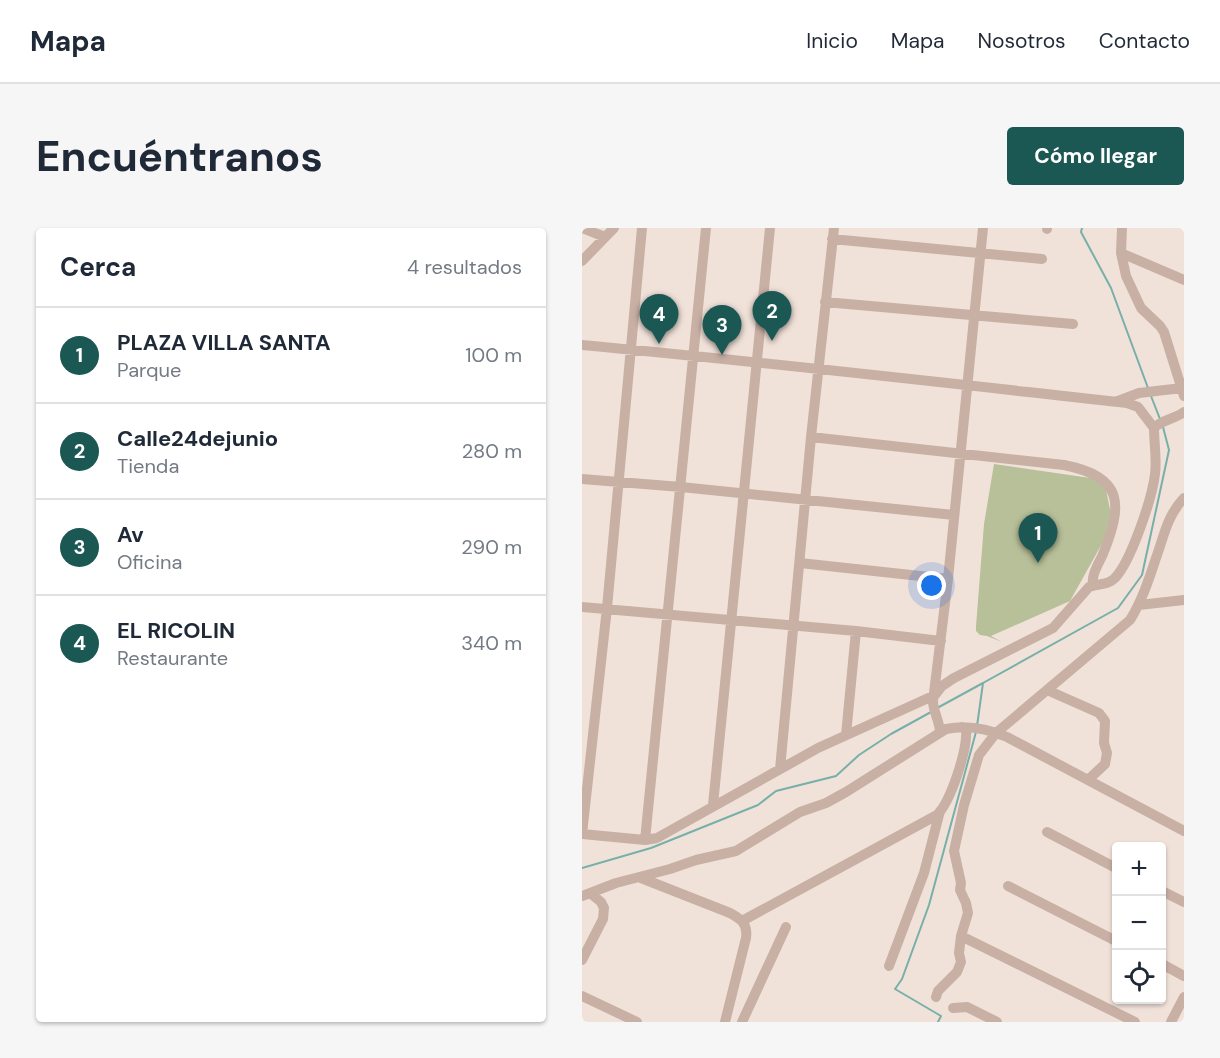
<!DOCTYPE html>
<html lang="es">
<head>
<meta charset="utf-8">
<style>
	body { margin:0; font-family:"DM Sans",sans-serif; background:#f6f6f7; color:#1f2937 }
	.controls { position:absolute; right:18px; bottom:18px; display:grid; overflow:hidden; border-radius:6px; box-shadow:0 2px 4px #0004 }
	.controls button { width:54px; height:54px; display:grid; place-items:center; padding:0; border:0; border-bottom:2px solid #e0e1e3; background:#fff; color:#1f2937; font:30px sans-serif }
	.you { position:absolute; left:350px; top:358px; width:21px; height:21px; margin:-15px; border:4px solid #fff; border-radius:50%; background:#1a73e8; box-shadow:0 0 0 9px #1a73e833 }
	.badge { display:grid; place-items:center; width:39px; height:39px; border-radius:50%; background:#1b5753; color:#fff; font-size:20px; font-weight:700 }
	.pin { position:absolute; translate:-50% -50px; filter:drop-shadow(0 2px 3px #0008) }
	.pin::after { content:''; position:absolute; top:32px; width:21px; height:18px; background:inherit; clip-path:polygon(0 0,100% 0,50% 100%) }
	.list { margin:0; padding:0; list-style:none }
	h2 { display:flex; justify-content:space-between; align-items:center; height:78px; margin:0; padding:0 24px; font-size:26px }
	h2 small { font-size:20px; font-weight:400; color:#747a83 }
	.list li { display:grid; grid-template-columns:39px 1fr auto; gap:18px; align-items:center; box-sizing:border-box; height:96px; padding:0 24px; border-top:2px solid #e0e1e3 }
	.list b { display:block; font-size:22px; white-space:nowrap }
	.list p { margin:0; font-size:20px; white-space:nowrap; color:#747a83 }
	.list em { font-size:20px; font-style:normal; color:#747a83 }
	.icon { flex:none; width:33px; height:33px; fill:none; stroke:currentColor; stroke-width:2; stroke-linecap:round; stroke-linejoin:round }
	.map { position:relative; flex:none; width:602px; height:794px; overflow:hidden; border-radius:6px }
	header { display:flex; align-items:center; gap:36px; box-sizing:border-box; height:84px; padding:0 30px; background:#fff; border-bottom:2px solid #e0e1e3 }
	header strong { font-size:28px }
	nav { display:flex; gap:33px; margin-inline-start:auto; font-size:21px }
	.intro { display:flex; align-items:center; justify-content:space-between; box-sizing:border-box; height:144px; padding:0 36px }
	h1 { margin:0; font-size:42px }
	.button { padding:15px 27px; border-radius:6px; background:#1b5753; color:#fff; font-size:21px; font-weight:700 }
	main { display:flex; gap:36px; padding:0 36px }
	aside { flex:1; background:#fff; border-radius:6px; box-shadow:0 2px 4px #0004 }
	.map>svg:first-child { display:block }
	.green { fill:#b8c099 }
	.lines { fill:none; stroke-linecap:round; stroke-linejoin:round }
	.stream { stroke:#77afaa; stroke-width:2 }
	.minor { stroke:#c9b0a5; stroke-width:10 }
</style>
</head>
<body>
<header>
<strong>Mapa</strong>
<nav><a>Inicio</a><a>Mapa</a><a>Nosotros</a><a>Contacto</a></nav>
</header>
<div class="intro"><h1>Encuéntranos</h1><a class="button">Cómo llegar</a></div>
<main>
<aside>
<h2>Cerca<small>4 resultados</small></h2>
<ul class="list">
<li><span class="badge">1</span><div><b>PLAZA VILLA SANTA</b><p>Parque</p></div><em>100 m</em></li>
<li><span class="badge">2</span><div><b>Calle24dejunio</b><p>Tienda</p></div><em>280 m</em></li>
<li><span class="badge">3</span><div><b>Av</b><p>Oficina</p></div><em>290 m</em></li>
<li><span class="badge">4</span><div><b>EL RICOLIN</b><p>Restaurante</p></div><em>340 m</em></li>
</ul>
</aside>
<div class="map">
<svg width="602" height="794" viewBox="0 0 602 794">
	<rect width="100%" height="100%" fill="#f1e2d9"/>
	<path class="green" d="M 412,236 L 522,252 L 531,296 L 488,373 L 409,408 L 420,414 L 405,408 L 398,407 L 394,403 L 394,398 L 402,296 Z"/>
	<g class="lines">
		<path class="stream" d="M 500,0 L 499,4 L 529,60 L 566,160
			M 569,168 L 578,191
			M 357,479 L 401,455
			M 395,498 L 401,455 L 536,380 L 560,347 L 587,222 L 581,199
			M 0,640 L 69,620 L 176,577 L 194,563 L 254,548 L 277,527 L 309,506 L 349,484
			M 356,794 L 359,788 L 313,761 L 320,751 L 347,677 L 394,504"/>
		<path class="minor" d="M 0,0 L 23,9
			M 60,0 L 25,380 L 0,606 L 63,612 L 75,610 L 236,520 L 353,467 L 360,458 L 372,450 L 471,400 L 507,359 C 516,355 525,358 533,350 C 549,333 570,271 573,246 C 575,231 572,215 572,200 C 579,192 593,191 602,184
			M 540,0 L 539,25 L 544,48 L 559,80 L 578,98 L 582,104 L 602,168
			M 465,1 L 465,0
			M 250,11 L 460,31
			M 539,25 L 602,52
			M 0,33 L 32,0
			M 243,74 L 491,96
			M 0,117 C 182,134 364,155 545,175 L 556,179 L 572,200
			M 536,173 L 557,165 L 600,160
			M 229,209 L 482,237 C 542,249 541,276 521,326 C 516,337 509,347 511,358
			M 0,251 L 99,259 L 372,287
			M 218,335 L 366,351
			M 557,377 L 602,372
			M 0,379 L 274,403 L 359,413
			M 465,462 L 517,485 L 523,493 L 522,515 L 525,525 L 523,536 L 507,551
			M 358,505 C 358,493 351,484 351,473 L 366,351 L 401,0
			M 264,507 L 274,403
			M 198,541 L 229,209 L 252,0
			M 131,577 L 188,0
			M 465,604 L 534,640
			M 63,612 L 124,0
			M 59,650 L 148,685 C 159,691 166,696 164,710 L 143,794
			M 426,658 L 534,713
			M 580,663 L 602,674
			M 0,668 L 34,655 L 88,641 L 114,632 L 154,623 L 218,584 L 244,575 L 264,564 L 364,501 C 384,497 406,501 425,509 L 602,603
			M 160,693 L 355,587 C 369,573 386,521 384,501 L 380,499
			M 379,708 L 553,794
			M 0,732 L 21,691 L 22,680 L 19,674 L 8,665
			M 580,736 L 602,748
			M 307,738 L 342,645 L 358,583
			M 0,768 L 55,794
			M 354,769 L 356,763 L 375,744 L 379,734 L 377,725 L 379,708 L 386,685 L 384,675 L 378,662 L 379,655 L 372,623 L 382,577 L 397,527 L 414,505 L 548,392 C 560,373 567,351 574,330 C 582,308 585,288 602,270
			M 371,780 L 385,779 L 415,794
			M 160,794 L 204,699
			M 589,794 L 602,769"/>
	</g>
</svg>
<div class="controls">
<button>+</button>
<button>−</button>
<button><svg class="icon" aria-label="locate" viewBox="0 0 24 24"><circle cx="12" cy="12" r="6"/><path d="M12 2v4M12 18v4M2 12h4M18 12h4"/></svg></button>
</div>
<div class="you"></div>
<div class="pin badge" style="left:456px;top:335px">1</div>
<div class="pin badge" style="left:190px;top:113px">2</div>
<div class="pin badge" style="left:140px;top:127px">3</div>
<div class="pin badge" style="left:77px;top:116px">4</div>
</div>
</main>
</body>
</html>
